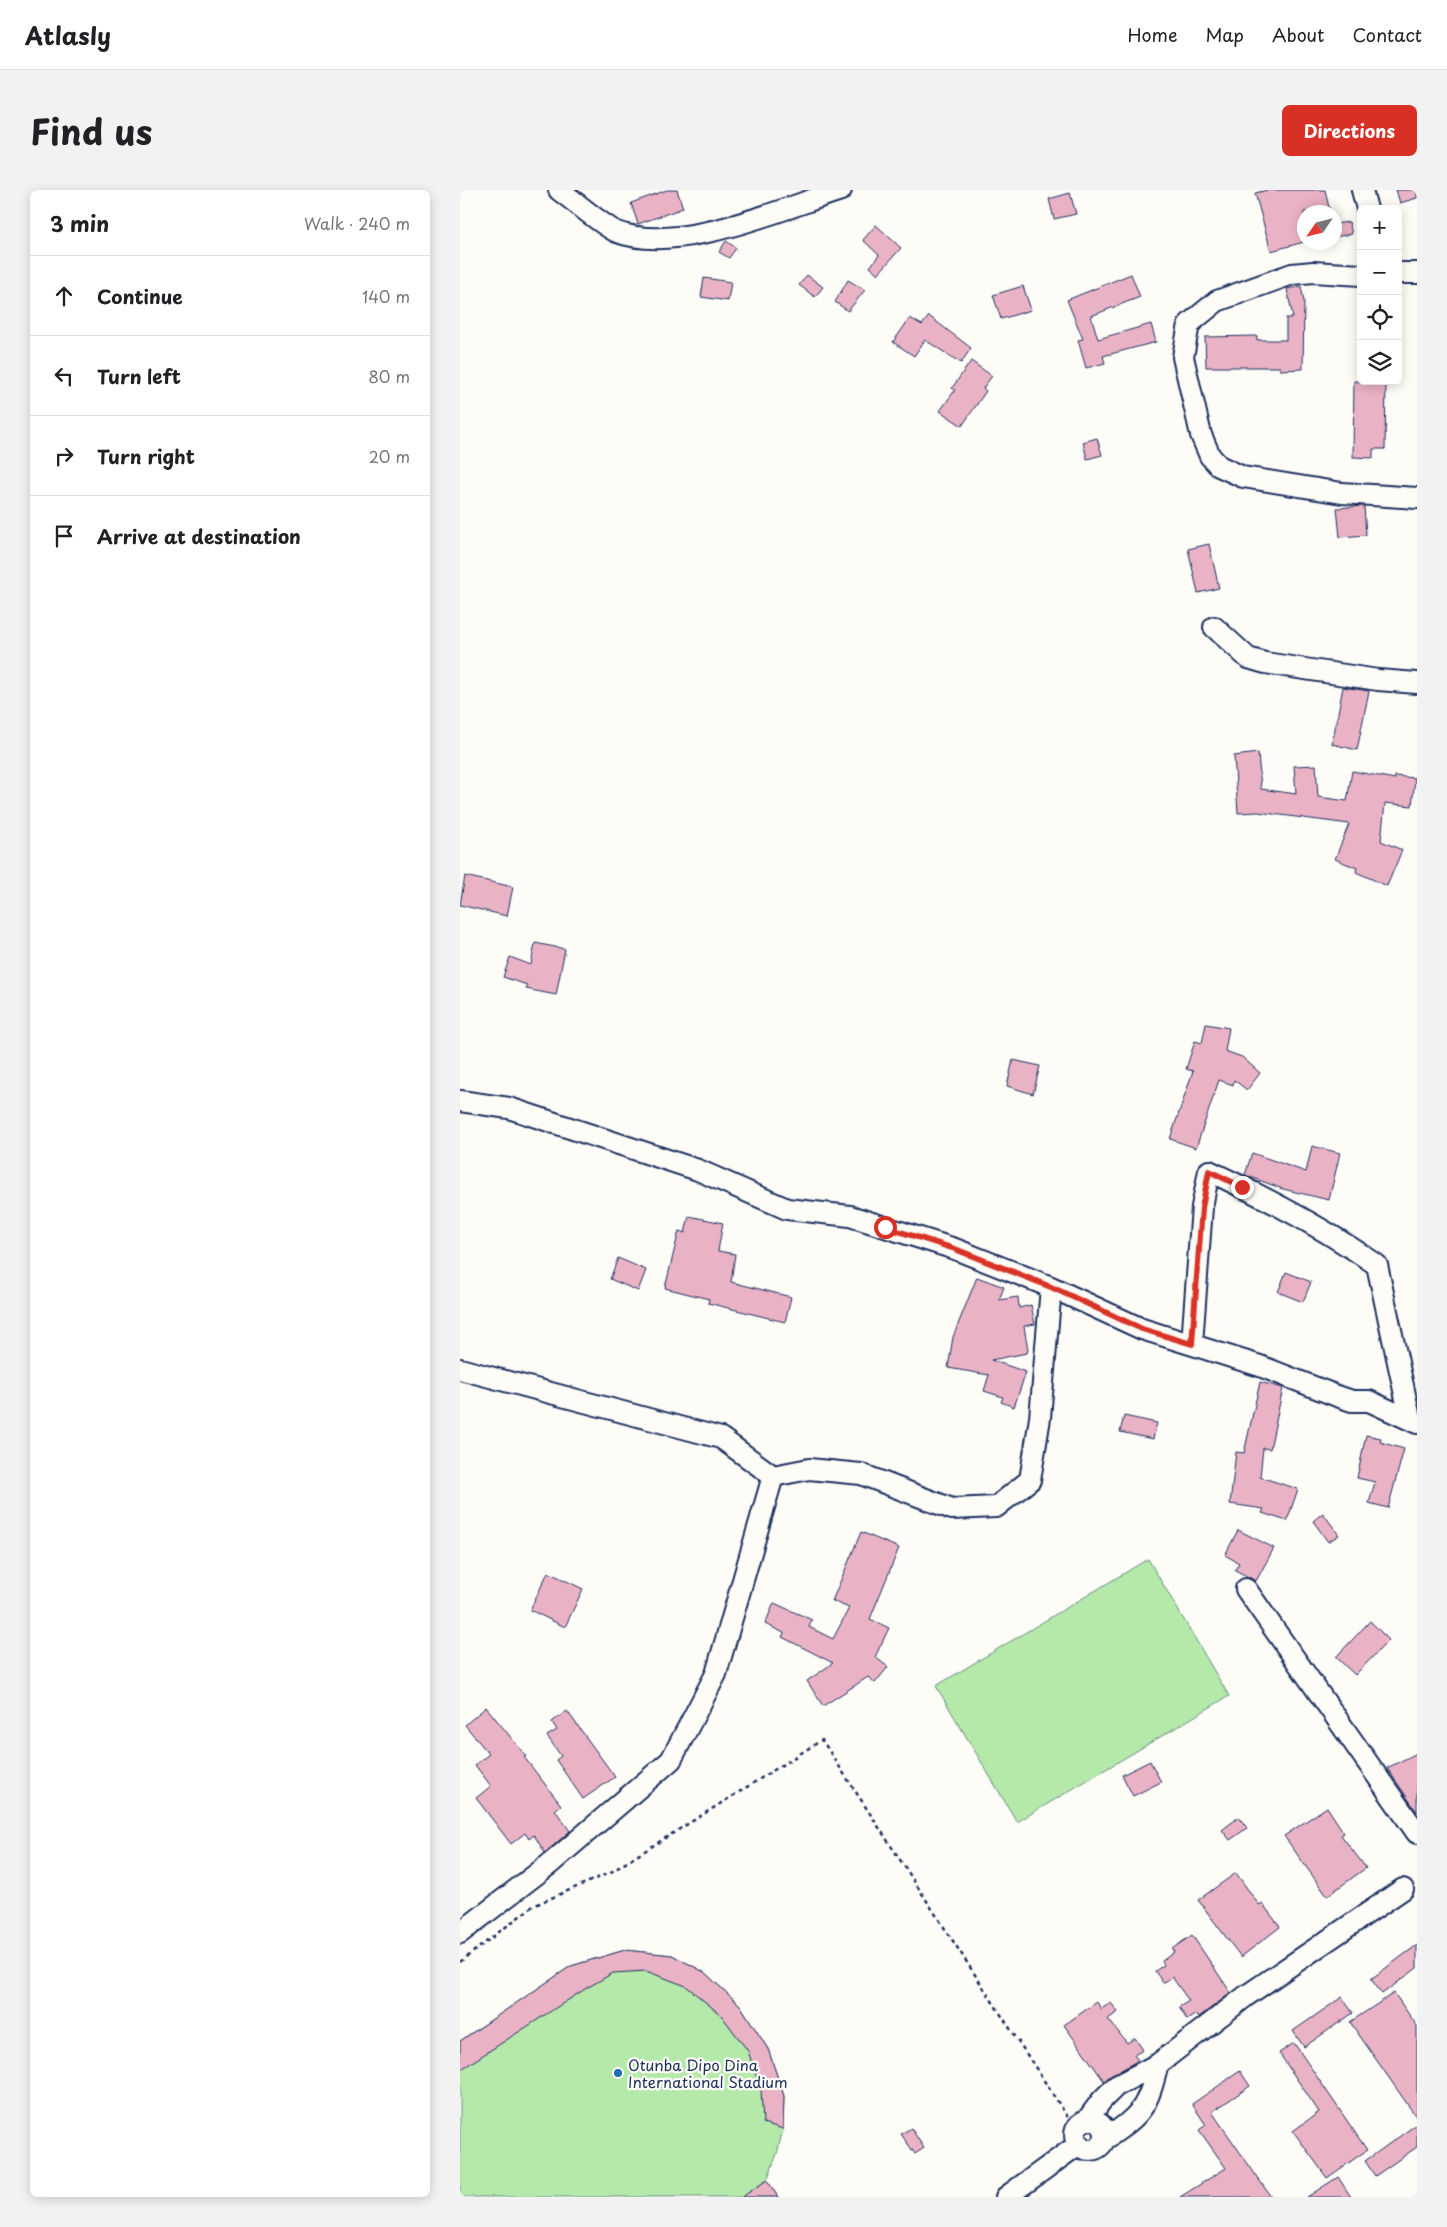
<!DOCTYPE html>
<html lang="en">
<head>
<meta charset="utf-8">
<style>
	body { margin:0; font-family:"Playpen Sans",sans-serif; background:#f2f2f2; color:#202124 }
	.controls { position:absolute; right:15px; top:15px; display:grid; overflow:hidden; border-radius:8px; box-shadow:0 2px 12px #0003 }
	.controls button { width:45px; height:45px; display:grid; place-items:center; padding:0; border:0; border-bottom:1px solid #e0e0e0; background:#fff; color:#202124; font:25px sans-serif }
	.compass { position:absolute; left:837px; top:15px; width:45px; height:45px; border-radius:50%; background:#fff; box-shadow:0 2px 12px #0003; rotate:235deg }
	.stop { position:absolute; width:15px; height:15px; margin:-11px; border:4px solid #d93025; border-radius:50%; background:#fff }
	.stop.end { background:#d93025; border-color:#fff; box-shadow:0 1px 5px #0008 }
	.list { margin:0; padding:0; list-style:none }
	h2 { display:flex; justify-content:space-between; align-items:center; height:65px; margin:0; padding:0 20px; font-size:21px }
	h2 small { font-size:16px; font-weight:400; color:#757577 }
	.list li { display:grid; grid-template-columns:32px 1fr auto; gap:15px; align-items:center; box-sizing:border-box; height:80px; padding:0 20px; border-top:1px solid #e0e0e0 }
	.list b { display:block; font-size:19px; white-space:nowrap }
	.list em { font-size:16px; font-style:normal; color:#757577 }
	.icon { flex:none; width:28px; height:28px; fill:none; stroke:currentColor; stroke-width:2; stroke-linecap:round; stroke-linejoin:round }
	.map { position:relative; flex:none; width:957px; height:2007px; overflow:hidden; border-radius:8px }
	header { display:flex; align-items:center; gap:30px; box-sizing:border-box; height:70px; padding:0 25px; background:#fff; border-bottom:1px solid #e0e0e0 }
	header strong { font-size:24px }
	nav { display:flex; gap:28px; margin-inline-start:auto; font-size:18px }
	.intro { display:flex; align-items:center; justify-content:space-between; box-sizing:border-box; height:120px; padding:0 30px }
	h1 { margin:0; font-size:35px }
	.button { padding:12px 22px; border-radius:8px; background:#d93025; color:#fff; font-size:18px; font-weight:700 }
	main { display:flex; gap:30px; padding:0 30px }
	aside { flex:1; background:#fff; border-radius:8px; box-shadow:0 2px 12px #0003 }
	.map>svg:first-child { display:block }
	.green { fill:#b5e9aa; stroke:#688c84 }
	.building { fill:#eab2c5; stroke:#1b2f5e }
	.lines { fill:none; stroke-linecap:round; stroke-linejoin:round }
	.minor-casing { stroke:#1b2f5e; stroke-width:24 }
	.path { stroke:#1b2f5e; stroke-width:2.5; stroke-dasharray:4 4; stroke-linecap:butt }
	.minor { stroke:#fdfcf7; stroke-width:20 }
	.route { stroke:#d93025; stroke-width:6 }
	.poi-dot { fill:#1f6fb2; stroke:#fdfcf7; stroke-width:2 }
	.labels { text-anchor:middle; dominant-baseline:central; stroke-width:4.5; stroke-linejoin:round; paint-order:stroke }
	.poi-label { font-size:15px; fill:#1b2f5e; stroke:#fdfcf7; text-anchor:start }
</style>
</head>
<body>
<header>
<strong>Atlasly</strong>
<nav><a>Home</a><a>Map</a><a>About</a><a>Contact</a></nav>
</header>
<div class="intro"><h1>Find us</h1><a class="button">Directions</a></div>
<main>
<aside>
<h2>3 min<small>Walk · 240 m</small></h2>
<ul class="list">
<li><svg class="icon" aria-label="ahead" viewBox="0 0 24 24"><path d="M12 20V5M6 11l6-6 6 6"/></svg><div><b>Continue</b></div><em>140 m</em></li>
<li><svg class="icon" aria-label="left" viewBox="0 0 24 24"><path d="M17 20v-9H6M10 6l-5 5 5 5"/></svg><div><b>Turn left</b></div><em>80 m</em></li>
<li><svg class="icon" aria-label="right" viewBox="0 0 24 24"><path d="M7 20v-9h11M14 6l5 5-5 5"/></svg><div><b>Turn right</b></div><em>20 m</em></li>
<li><svg class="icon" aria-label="arrive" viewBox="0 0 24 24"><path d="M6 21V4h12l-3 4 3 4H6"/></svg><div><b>Arrive at destination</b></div></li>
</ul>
</aside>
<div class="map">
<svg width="957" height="2007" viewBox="0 0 957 2007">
	<rect width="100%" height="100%" fill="#fdfcf7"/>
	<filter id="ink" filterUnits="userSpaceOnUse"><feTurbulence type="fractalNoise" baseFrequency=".02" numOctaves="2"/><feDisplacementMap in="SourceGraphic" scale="10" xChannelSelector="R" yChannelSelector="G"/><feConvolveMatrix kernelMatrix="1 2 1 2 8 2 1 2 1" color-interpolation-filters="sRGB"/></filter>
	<g filter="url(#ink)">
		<path class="green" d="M 688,1369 L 769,1506 L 557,1632 L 476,1496 Z
			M 165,1760 L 212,1765 L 244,1782 L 280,1815 L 308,1859 L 324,1906 L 323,1939 L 317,1964 L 307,1990 L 318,2007 L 0,2007 L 0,1851 L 111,1776 Z"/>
		<path class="building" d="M 207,0 L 217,0 L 223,18 L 178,34 L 171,13 Z
			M 808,0 L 865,0 L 870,22 L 844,22 L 844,52 L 811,61 L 795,3 Z
			M 936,0 L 957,0 L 957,8 L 940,13 Z
			M 610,3 L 616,24 L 594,29 L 589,9 Z
			M 889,32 L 892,44 L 874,47 L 874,34 Z
			M 416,35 L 441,58 L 418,84 L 410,77 L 419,65 L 403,50 Z
			M 266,51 L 276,58 L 269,68 L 259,62 Z
			M 671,84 L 680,107 L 631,126 L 638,149 L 691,134 L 696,152 L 643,166 L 645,173 L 626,178 L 618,150 L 623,149 L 607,110 Z
			M 347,85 L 363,97 L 355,107 L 339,95 Z
			M 244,88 L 271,92 L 268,111 L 241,107 Z
			M 388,90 L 405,100 L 388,121 L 375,112 Z
			M 563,96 L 571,120 L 541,129 L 533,105 Z
			M 841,96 L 844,112 L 843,179 L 820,180 L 820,177 L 746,177 L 745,147 L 797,146 L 797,150 L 826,150 L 826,128 L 833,128 L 827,99 Z
			M 469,126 L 511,158 L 501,173 L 465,150 L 454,166 L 433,152 L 450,128 L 462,135 Z
			M 511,171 L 532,186 L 523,198 L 526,201 L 502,236 L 480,221 L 495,200 L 492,198 Z
			M 894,191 L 926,192 L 925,259 L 913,259 L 913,268 L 893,267 Z
			M 637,248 L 642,265 L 627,269 L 623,252 Z
			M 904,316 L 906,345 L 880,347 L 877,318 Z
			M 749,354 L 759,398 L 738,403 L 728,359 Z
			M 883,497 L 909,501 L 897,560 L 872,554 Z
			M 798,563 L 801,599 L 836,604 L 834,576 L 856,575 L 858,607 L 887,611 L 892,581 L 935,589 L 935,586 L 955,588 L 952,616 L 925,613 L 921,651 L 942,660 L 927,696 L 896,682 L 897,678 L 875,669 L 889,634 L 798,622 L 778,623 L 774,566 Z
			M 5,686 L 53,697 L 47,726 L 0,715 Z
			M 75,753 L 105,759 L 96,805 L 66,799 L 67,795 L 43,787 L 50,767 L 71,775 Z
			M 746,834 L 769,838 L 765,861 L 782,867 L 800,883 L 787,900 L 774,890 L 773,895 L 759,890 L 736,958 L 710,949 L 733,881 L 726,879 L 735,851 L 742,853 Z
			M 553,870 L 580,876 L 573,904 L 547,896 Z
			M 852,956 L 880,963 L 869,1010 L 823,999 L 785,985 L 792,963 L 846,982 Z
			M 229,1026 L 263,1033 L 258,1061 L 275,1064 L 271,1092 L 331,1107 L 325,1132 L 248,1113 L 249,1109 L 205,1098 L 219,1041 L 225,1043 Z
			M 158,1068 L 186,1080 L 178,1101 L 150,1089 Z
			M 826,1082 L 851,1092 L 843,1112 L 818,1102 Z
			M 517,1087 L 544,1097 L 539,1110 L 558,1107 L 559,1118 L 571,1115 L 575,1134 L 564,1136 L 568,1160 L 567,1163 L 531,1170 L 566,1182 L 554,1217 L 541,1212 L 543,1207 L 524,1201 L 529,1185 L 488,1178 L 493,1147 Z
			M 800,1192 L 823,1198 L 810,1259 L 803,1258 L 800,1287 L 838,1299 L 827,1331 L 802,1323 L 804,1319 L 770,1314 L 776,1262 L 784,1263 Z
			M 664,1226 L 697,1233 L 693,1249 L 660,1242 Z
			M 906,1245 L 921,1248 L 920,1252 L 944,1259 L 928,1318 L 909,1313 L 915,1292 L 897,1288 Z
			M 863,1323 L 879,1345 L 868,1352 L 853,1331 Z
			M 778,1340 L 814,1358 L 796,1391 L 775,1380 L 779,1373 L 765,1365 Z
			M 401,1342 L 439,1358 L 410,1429 L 429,1438 L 415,1467 L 428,1477 L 415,1493 L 408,1487 L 363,1516 L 347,1491 L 373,1473 L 322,1447 L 324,1443 L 305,1434 L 314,1413 L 352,1430 L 349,1437 L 373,1449 L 389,1418 L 372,1411 Z
			M 88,1382 L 123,1399 L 105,1437 L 70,1420 Z
			M 910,1431 L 929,1450 L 895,1485 L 876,1467 Z
			M 26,1517 L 66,1566 L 64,1567 L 101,1615 L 95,1620 L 110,1641 L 85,1663 L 74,1645 L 69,1649 L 65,1643 L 51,1654 L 16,1608 L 31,1596 L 15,1575 L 29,1564 L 5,1535 Z
			M 107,1521 L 155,1587 L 123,1609 L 96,1570 L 101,1566 L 87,1546 L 97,1540 L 92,1532 Z
			M 957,1563 L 957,1622 L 927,1578 Z
			M 690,1571 L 701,1592 L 673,1606 L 662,1585 Z
			M 867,1617 L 884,1643 L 881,1645 L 906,1678 L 867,1706 L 824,1646 Z
			M 779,1627 L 787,1638 L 770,1650 L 762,1640 Z
			M 776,1683 L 799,1715 L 802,1713 L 820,1737 L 781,1767 L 738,1710 Z
			M 732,1745 L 771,1803 L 739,1827 L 736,1824 L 727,1830 L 719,1817 L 729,1811 L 712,1787 L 703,1793 L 695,1781 L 704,1775 L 702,1771 L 714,1762 L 712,1759 Z
			M 957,1755 L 957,1778 L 922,1804 L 911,1789 Z
			M 165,1760 L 212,1765 L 244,1782 L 280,1815 L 308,1859 L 324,1906 L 323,1939 L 303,1933 L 301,1900 L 288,1861 L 261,1825 L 226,1796 L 186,1781 L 153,1783 L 125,1799 L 0,1880 L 0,1851 L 111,1776 Z
			M 934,1803 L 957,1836 L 957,1928 L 890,1832 Z
			M 882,1807 L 893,1823 L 844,1857 L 833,1841 Z
			M 637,1812 L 641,1819 L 651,1813 L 658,1822 L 648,1829 L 667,1853 L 675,1848 L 683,1860 L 674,1865 L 678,1870 L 644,1891 L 604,1835 Z
			M 834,1853 L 907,1960 L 867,1988 L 833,1941 L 859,1922 L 819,1863 Z
			M 780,1881 L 790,1896 L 752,1922 L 811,2007 L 720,2007 L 766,1978 L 739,1940 L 746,1935 L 732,1914 Z
			M 957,1934 L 957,1957 L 915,1986 L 905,1971 Z
			M 451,1938 L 464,1958 L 455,1964 L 441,1944 Z
			M 878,1987 L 891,2007 L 847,2007 Z
			M 307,1990 L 318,2007 L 282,2007 Z"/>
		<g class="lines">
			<g class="minor-casing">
				<path id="minor" d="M 99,0 C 113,10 144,37 157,42 C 218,65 321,19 381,0
					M 902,0 L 907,19
					M 938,83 L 957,83
					M 901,85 L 853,82 L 832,84 L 757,111 L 729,134 L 723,167 L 741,245 L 750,266 L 759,276 L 783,287 L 882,303 L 957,308
					M 754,437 L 788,468 L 805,473 L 918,490 L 957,493
					M 0,911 L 49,918 L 238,980 L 327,1019 L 390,1026 L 495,1059 L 591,1097 L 682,1139 L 800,1176 L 877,1206 L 892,1211 L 909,1211 L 957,1233
					M 732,1154 L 742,1017 L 749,981 C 807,1008 864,1038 917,1075 L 950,1228
					M 0,1179 L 261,1248 L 313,1286
					M 786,1399 L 957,1643
					M 0,1743 L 91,1673 L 211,1570 L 256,1484 L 313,1286 L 349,1279 L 401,1284 L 492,1319 L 536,1317 L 570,1290 L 580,1228 L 591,1097
					M 627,1930 L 642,1910 L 656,1896 L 698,1874 L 786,1806 L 943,1699
					M615 1945a15 15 0 1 1 30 0a15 15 0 1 1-30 0Z
					M 644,1950 C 682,1924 687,1919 698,1874
					M 546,2007 L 619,1954"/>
			</g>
			<path class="path" d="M 0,1772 L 73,1716 L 151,1682 L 362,1550 L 609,1929"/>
			<use href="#minor" class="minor"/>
		</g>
	</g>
	<g class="lines" filter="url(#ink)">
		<path class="route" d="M 425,1037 L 495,1059 L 591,1097 L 682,1139 L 732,1154 L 742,1018 L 749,981 L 782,997"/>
	</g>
	<circle class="poi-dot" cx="158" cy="1883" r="5"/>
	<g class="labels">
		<g class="poi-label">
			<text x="168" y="1874">Otunba Dipo Dina<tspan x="168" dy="17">International Stadium</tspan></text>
		</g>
	</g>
</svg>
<div class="controls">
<button>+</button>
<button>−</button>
<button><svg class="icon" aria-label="locate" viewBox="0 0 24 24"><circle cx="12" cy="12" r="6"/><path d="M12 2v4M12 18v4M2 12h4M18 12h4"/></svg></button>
<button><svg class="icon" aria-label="layers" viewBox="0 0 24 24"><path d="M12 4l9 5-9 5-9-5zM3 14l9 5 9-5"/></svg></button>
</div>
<svg class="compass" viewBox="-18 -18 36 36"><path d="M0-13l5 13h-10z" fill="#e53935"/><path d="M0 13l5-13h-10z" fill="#757577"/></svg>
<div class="stop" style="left:425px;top:1037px"></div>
<div class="stop end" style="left:782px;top:997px"></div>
</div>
</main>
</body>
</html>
